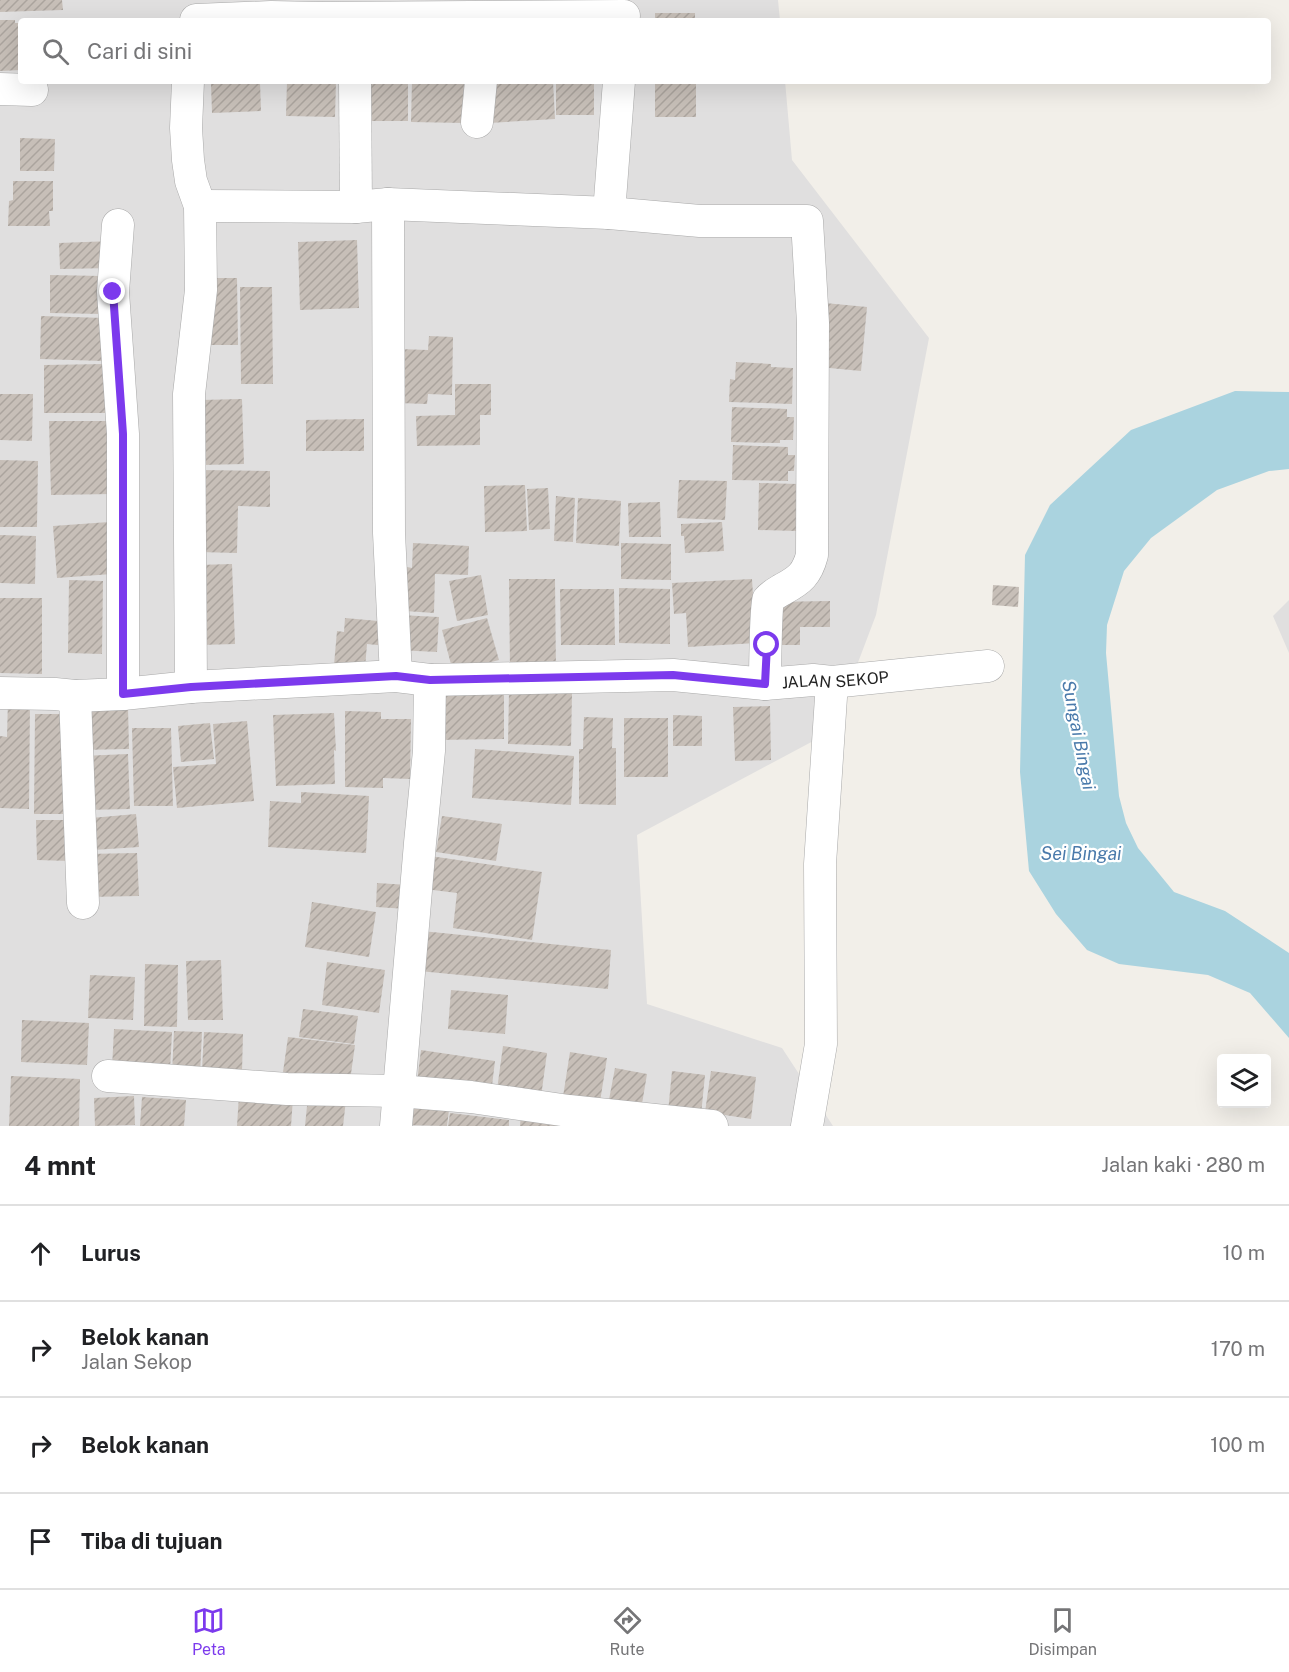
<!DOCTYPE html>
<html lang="id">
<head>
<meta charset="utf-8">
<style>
	body { margin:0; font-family:"Public Sans",sans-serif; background:#f2f2f2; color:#202124 }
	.controls { position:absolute; right:18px; bottom:18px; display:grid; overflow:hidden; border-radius:6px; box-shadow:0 6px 24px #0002 }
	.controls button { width:54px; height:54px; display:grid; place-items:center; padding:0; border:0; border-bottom:2px solid #e0e0e0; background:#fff; color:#202124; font:30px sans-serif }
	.stop { position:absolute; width:18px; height:18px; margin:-14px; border:4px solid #7c3aed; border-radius:50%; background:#fff }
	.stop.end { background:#7c3aed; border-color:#fff; box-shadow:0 2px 6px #0008 }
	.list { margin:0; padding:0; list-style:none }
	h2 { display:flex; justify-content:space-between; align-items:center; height:78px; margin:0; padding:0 24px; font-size:26px }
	h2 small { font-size:20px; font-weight:400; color:#757577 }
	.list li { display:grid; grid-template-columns:39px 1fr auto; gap:18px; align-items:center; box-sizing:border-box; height:96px; padding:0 24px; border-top:2px solid #e0e0e0 }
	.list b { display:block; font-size:22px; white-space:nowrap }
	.list p { margin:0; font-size:20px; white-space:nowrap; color:#757577 }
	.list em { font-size:20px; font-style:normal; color:#757577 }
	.icon { flex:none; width:33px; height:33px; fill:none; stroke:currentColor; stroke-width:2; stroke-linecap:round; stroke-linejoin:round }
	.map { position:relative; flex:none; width:1289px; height:1126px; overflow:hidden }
	.search { position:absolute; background:#fff; box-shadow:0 6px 24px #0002; left:18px; right:18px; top:18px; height:66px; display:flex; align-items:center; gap:15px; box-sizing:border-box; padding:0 21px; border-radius:6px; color:#757577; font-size:22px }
	.sheet { height:462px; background:#fff }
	nav { display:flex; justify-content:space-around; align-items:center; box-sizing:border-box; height:84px; border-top:2px solid #e0e0e0; background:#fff; font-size:16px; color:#757577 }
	nav a { display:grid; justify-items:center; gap:3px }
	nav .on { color:#7c3aed }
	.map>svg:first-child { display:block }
	.residential { fill:#e0dfdf }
	.water { fill:#aad3df }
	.building { fill:url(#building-hatch) }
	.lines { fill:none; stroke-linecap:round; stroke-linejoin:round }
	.street-casing { stroke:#a9a9a9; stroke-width:33 }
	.street { stroke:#fff; stroke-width:32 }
	.route { stroke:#7c3aed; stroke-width:8 }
	.labels { text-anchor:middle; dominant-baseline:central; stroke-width:4.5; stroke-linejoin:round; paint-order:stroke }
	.street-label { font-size:16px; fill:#222; stroke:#fff }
	.water-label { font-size:18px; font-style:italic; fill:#4a7aab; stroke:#fff }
</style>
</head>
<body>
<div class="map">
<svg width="1289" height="1126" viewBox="0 0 1289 1126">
	<defs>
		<pattern id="building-hatch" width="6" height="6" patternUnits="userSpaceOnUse" patternTransform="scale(1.5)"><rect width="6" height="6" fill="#c7bfb8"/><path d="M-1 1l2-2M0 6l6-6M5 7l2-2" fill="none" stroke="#aba49e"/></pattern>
	</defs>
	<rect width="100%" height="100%" fill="#f2efe9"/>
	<path class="residential" d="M 0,0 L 778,0 L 780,21 L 21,21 L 21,81 L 785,81 L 792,160 L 929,338 L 876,615 L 832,731 L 637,835 L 647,1004 L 782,1048 L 833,1126 L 0,1126 Z
		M 1289,600 L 1289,653 L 1273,616 Z"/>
	<path class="water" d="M 1235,391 L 1289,392 L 1289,469 L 1269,471 L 1217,490 L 1151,538 L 1124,571 L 1107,625 L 1106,653 L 1119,796 L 1126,823 L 1138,848 L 1174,892 L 1225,911 L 1289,953 L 1289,1038 L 1250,993 L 1208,975 L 1119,964 L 1087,950 L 1056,914 L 1029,871 L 1020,772 L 1025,555 L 1050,505 L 1131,430 Z"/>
	<path class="building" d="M 0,0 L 62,0 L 63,10 L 0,12 Z
		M 655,13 L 695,13 L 695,21 L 655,21 Z
		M 0,20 L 15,20 L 15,23 L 21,23 L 21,70 L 0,71 Z
		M 287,81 L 336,81 L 335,117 L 286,116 Z
		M 364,81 L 408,81 L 408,121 L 364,121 Z
		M 412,81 L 464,81 L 463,123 L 411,122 Z
		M 487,81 L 553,81 L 555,119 L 489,123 Z
		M 556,81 L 594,81 L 594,115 L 556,115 Z
		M 655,81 L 696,81 L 696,117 L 655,117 Z
		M 260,82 L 261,111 L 212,113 L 211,84 Z
		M 20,138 L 55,139 L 54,171 L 20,171 Z
		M 13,181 L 53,181 L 53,211 L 49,211 L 50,226 L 8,226 L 9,201 L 13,200 Z
		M 357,240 L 359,308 L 300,310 L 298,242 Z
		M 112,241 L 112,268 L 60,269 L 59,243 Z
		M 50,275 L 102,276 L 102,314 L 50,313 Z
		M 209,278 L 237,278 L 238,345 L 209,345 Z
		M 240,287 L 272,287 L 273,384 L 241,384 Z
		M 825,303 L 867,307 L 861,371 L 819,367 Z
		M 41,316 L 104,318 L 103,361 L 40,359 Z
		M 429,336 L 453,337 L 452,395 L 428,394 L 427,404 L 398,403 L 398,349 L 428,350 Z
		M 736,362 L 771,364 L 771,367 L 793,368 L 792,404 L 729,402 L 730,379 L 735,380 Z
		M 105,364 L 106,413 L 44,413 L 44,365 Z
		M 455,384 L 491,384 L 491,415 L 480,415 L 480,445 L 417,446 L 416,416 L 455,415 Z
		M 0,394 L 33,394 L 32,441 L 0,440 Z
		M 242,399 L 244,464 L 202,465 L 200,400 Z
		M 732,407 L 787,409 L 787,417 L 794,417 L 793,440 L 780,440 L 780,443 L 731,442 Z
		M 364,419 L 364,451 L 306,451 L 306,420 Z
		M 49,421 L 111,421 L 112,494 L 51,495 Z
		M 733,445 L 788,447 L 788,455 L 795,455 L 794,471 L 788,471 L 788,481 L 732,480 Z
		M 0,460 L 38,461 L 37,527 L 0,527 Z
		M 199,470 L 270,471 L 270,507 L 238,506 L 237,553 L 199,552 Z
		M 679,480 L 727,481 L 725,520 L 677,518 Z
		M 759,483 L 798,484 L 797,531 L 758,530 Z
		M 525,485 L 527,531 L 485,532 L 484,486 Z
		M 548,488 L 550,529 L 529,530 L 527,489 Z
		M 556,496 L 575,498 L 573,542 L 554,541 Z
		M 578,498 L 621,501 L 619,546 L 576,543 Z
		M 660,502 L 661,537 L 629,537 L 628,503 Z
		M 109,522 L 112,574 L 57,578 L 53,526 Z
		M 722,522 L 724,551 L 685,553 L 684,536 L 681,536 L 681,524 Z
		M 0,535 L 36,536 L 35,584 L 0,583 Z
		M 413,543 L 469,546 L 468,575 L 435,574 L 434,613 L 405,611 L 407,567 L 412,568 Z
		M 621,543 L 671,544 L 671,580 L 621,579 Z
		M 232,564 L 235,644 L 201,645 L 198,565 Z
		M 481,575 L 488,615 L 457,621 L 449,581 Z
		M 509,579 L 555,579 L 556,673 L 510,673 Z
		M 752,579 L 756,643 L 688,647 L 686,613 L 674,614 L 672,583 Z
		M 69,580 L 103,581 L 102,654 L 68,653 Z
		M 993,585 L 1019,587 L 1018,607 L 992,605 Z
		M 619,588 L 670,589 L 670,644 L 619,643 Z
		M 560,589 L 614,589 L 615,645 L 561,645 Z
		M 0,598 L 42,598 L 42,674 L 0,673 Z
		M 830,601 L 830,627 L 800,627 L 800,645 L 770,645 L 769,602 Z
		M 399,615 L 439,617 L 437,652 L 397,650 Z
		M 345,618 L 389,622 L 387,646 L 367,644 L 365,668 L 334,665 L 337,631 L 344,632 Z
		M 487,618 L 499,660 L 453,672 L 442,630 Z
		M 509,691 L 572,693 L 571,746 L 508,744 Z
		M 436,692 L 504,692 L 504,739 L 437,740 Z
		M 8,699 L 30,700 L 29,809 L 0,808 L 0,736 L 7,737 Z
		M 770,706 L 771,760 L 735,761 L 733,707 Z
		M 80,708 L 128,708 L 129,749 L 81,750 Z
		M 345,711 L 381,712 L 381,719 L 411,719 L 410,779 L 383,778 L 383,788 L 345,787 Z
		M 334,713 L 336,751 L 334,750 L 335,784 L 276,786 L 273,715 Z
		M 35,714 L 71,714 L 71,814 L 34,814 Z
		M 673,715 L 702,716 L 702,746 L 673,746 Z
		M 584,717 L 613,718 L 612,748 L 616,748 L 616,805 L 579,804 L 579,749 L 583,749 Z
		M 624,718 L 668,718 L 668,777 L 624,777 Z
		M 247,721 L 254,801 L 177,808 L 173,767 L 216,764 L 213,724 Z
		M 210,723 L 214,759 L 181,762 L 178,726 Z
		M 132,728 L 171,728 L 173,806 L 134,806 Z
		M 475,749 L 574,756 L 571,805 L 472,798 Z
		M 128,754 L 130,809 L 85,810 L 82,756 Z
		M 301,792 L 369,796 L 366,853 L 268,847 L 270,801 L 301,803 Z
		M 136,814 L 139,847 L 93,850 L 91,818 Z
		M 442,816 L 502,824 L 496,861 L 436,852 Z
		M 36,820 L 70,820 L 70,861 L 37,860 Z
		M 137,853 L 139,896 L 88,897 L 87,854 Z
		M 430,856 L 542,872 L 532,940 L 453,928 L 457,893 L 425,889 Z
		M 377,883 L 408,885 L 407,909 L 376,907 Z
		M 312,902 L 376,912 L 369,957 L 305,947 Z
		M 422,931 L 611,950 L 608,989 L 419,971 Z
		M 221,960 L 223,1020 L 188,1020 L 186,961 Z
		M 327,962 L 385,970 L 379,1013 L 322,1005 Z
		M 145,964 L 178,965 L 177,1027 L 144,1026 Z
		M 90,975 L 135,977 L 133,1020 L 88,1018 Z
		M 451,990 L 508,995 L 505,1034 L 448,1029 Z
		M 303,1009 L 358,1016 L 354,1044 L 299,1037 Z
		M 22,1020 L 89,1023 L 87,1065 L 21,1062 Z
		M 114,1029 L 172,1032 L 170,1071 L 112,1068 Z
		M 174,1031 L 202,1032 L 200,1075 L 172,1074 Z
		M 204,1032 L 243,1034 L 242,1072 L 202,1070 Z
		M 288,1037 L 355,1045 L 349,1088 L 282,1079 Z
		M 503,1046 L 547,1053 L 540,1104 L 496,1097 Z
		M 421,1050 L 495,1061 L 491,1094 L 417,1082 Z
		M 570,1052 L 607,1058 L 599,1108 L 562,1103 Z
		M 615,1068 L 647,1074 L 641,1110 L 608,1105 Z
		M 672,1071 L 705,1075 L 701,1115 L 668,1112 Z
		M 711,1071 L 756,1077 L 751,1119 L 705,1112 Z
		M 11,1076 L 80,1079 L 79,1126 L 9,1126 Z
		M 239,1095 L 293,1098 L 291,1126 L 237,1126 Z
		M 134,1096 L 135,1125 L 95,1126 L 94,1098 Z
		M 308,1096 L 346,1100 L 343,1126 L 305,1126 Z
		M 142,1097 L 186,1100 L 184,1126 L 140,1126 Z
		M 407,1103 L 449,1110 L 447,1126 L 404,1125 Z
		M 521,1112 L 571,1126 L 520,1126 Z
		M 450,1113 L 509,1120 L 509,1126 L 448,1126 Z"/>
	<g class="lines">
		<g class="street-casing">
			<g id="street">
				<path d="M 196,20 L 271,17 L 319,18 L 624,16"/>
				<path d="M 188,81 L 186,128 L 188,160 L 191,181 L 200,206 L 201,290 L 189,394 L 191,687"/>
				<path d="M 355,81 L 356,207"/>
				<path d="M 0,89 L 32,90"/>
				<path d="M 477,122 L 481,81"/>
				<path d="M 388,204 L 389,533 L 396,676"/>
				<path d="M 200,206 L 356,207 L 388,204 L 609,213 L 700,221 L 807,221 L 813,323 L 812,555 C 807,574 800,580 783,589 C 778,592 772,595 768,600 C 766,604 765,672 765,684"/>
				<path d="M 609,213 L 619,81"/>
				<path d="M 118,225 L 113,292 L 123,434 L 123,694"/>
				<path id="s1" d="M 0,693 L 55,694 L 75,696 L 123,694 L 191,687 L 396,676 L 430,680 L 673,675 L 765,684 L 813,680 L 832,682 L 988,666"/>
				<path d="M 75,696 L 83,903"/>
				<path d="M 108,1076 L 287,1089 L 399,1091 L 471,1097 L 569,1111 L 712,1126"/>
				<path d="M 396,1126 L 420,843 L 429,751 L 430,680"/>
				<path d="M 807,1126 L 821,1044 L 820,864 L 832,682"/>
			</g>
		</g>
		<use href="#street" class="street"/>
	</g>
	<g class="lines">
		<path class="route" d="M 113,292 L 123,434 L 123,694 L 191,687 L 396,676 L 430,680 L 673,675 L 765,684 L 767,645"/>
	</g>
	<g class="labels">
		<g class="street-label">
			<text stroke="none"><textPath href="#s1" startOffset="837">JALAN SEKOP</textPath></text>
		</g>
		<g class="water-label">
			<text transform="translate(1079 735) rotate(79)">Sungai Bingai</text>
			<text x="1081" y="853">Sei Bingai</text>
		</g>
	</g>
</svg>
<div class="controls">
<button><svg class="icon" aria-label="layers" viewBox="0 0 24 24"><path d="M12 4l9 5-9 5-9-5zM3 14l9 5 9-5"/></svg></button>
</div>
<div class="stop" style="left:767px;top:645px"></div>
<div class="stop end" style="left:113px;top:292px"></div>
<div class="search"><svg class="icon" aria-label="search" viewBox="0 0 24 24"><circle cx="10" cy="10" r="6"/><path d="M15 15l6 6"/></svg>Cari di sini</div>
</div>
<section class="sheet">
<h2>4 mnt<small>Jalan kaki · 280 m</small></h2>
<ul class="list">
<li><svg class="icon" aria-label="ahead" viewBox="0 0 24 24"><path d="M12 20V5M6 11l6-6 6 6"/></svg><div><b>Lurus</b></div><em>10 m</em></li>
<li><svg class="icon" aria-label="right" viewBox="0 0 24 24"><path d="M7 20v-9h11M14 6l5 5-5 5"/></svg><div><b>Belok kanan</b><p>Jalan Sekop</p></div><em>170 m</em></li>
<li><svg class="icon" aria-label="right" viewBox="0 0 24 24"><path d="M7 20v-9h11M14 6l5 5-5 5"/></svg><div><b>Belok kanan</b></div><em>100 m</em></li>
<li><svg class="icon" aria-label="arrive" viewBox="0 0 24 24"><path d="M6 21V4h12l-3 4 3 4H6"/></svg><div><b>Tiba di tujuan</b></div></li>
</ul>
</section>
<nav>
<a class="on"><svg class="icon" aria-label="map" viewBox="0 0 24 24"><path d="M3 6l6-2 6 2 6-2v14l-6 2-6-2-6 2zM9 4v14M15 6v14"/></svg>Peta</a>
<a><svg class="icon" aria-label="directions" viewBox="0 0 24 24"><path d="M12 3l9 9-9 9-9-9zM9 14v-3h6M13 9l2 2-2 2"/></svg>Rute</a>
<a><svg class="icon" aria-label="saved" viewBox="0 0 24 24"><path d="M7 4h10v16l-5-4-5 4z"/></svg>Disimpan</a>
</nav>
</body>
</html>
